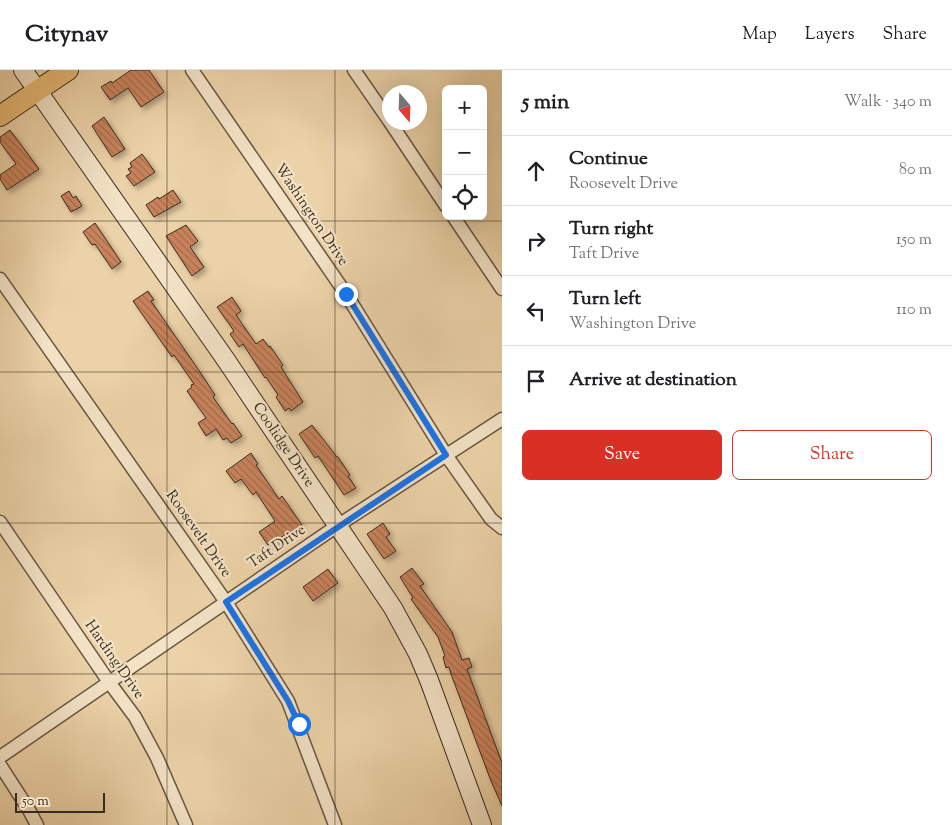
<!DOCTYPE html>
<html lang="en">
<head>
<meta charset="utf-8">
<style>
	body { margin:0; font-family:"Sorts Mill Goudy",serif; background:#f2f2f2; color:#202124 }
	.controls { position:absolute; right:15px; top:15px; display:grid; overflow:hidden; border-radius:8px; box-shadow:0 5px 20px #0002 }
	.controls button { width:45px; height:45px; display:grid; place-items:center; padding:0; border:0; border-bottom:1px solid #e0e0e0; background:#fff; color:#202124; font:25px sans-serif }
	.compass { position:absolute; left:382px; top:15px; width:45px; height:45px; border-radius:50%; background:#fff; box-shadow:0 5px 20px #0002; rotate:161deg }
	.scale { position:absolute; left:15px; bottom:12px; width:90px; box-sizing:border-box; padding-left:5px; border:2px solid #392b1e; border-top:0; font-size:14px; line-height:18px; white-space:nowrap; color:#392b1e; -webkit-text-stroke:4px #f3e2c6; paint-order:stroke }
	.stop { position:absolute; width:15px; height:15px; margin:-11px; border:4px solid #1a73e8; border-radius:50%; background:#fff }
	.stop.end { background:#1a73e8; border-color:#fff; box-shadow:0 1px 5px #0008 }
	.list { margin:0; padding:0; list-style:none }
	h2 { display:flex; justify-content:space-between; align-items:center; height:65px; margin:0; padding:0 20px; font-size:21px }
	h2 small { font-size:16px; font-weight:400; color:#757577 }
	.list li { display:grid; grid-template-columns:32px 1fr auto; gap:15px; align-items:center; box-sizing:border-box; height:70px; padding:0 20px; border-top:1px solid #e0e0e0 }
	.list b { display:block; font-size:19px; white-space:nowrap }
	.list p { margin:0; font-size:16px; white-space:nowrap; color:#757577 }
	.list em { font-size:16px; font-style:normal; color:#757577 }
	.actions { display:flex; gap:10px; padding:15px 20px }
	.actions a { flex:1; padding:11px 0; border:1px solid #d93025; border-radius:8px; text-align:center; font-size:18px; color:#d93025 }
	.actions .main { background:#d93025; color:#fff }
	.icon { flex:none; width:28px; height:28px; fill:none; stroke:currentColor; stroke-width:2; stroke-linecap:round; stroke-linejoin:round }
	.map { position:relative; flex:none; width:502px; height:755px; overflow:hidden }
	header { display:flex; align-items:center; gap:30px; box-sizing:border-box; height:70px; padding:0 25px; background:#fff; border-bottom:1px solid #e0e0e0 }
	header strong { font-size:24px }
	nav { display:flex; gap:28px; margin-inline-start:auto; font-size:18px }
	main { display:flex }
	aside { flex:1; background:#fff }
	.map>svg:first-child { display:block }
	.building { fill:url(#building-back-hatch); stroke:#392b1e; filter:url(#shadow) }
	.lines { fill:none; stroke-linecap:round; stroke-linejoin:round }
	.street-casing { stroke:#665540; stroke-width:15 }
	.secondary-casing { stroke:#392b1e; stroke-width:20 }
	.primary-casing { stroke:#392b1e; stroke-width:22 }
	.street { stroke:#f3e2c6; stroke-width:12 }
	.secondary { stroke:#f3e2c6; stroke-width:18 }
	.primary { stroke:#e6b974; stroke-width:20 }
	.route { stroke:#1a73e8; stroke-width:6 }
	.grid { fill:none; stroke:#392b1e; stroke-width:1; stroke-opacity:0.55 }
	.labels { text-anchor:middle; dominant-baseline:central; stroke-width:4.5; stroke-linejoin:round; paint-order:stroke }
	.street-label { font-size:15px; fill:#392b1e; stroke:#f3e2c6 }
</style>
</head>
<body>
<header>
<strong>Citynav</strong>
<nav><a>Map</a><a>Layers</a><a>Share</a></nav>
</header>
<main>
<div class="map">
<svg width="502" height="755" viewBox="0 0 502 755">
	<defs>
		<pattern id="building-back-hatch" width="6" height="6" patternUnits="userSpaceOnUse" patternTransform="scale(1.25)"><rect width="6" height="6" fill="#c9835c"/><path d="M-1 5l2 2M0 0l6 6M5-1l2 2" fill="none" stroke="#a46b4b"/></pattern>
		<filter id="shadow"><feDropShadow dx="3.5" dy="3.5" stdDeviation="2.5" flood-color="#0004"/></filter>
	</defs>
	<rect width="100%" height="100%" fill="#ecd2a8"/>
	<filter id="stains"><feTurbulence type="fractalNoise" baseFrequency=".004" numOctaves="4"/><feColorMatrix values="0 0 0 0 .2 0 0 0 0 .09 0 0 0 0 .02 0 0 0 .5 -.17"/></filter>
	<radialGradient id="worn" r=".72"><stop offset=".6" stop-color="#630" stop-opacity="0"/><stop offset="1" stop-color="#630" stop-opacity=".3"/></radialGradient>
	<path class="building" d="M 131,0 L 149,0 L 164,22 L 141,37 L 128,18 L 110,30 L 101,17 L 111,11 L 112,13 Z
		M 104,47 L 125,79 L 112,87 L 92,56 Z
		M 10,60 L 39,99 L 7,120 L 0,109 L 0,105 L 16,94 L 0,72 L 0,67 Z
		M 142,84 L 155,102 L 134,116 L 126,106 L 131,103 L 128,99 L 132,97 L 130,93 Z
		M 173,120 L 181,132 L 154,147 L 146,135 L 158,127 L 159,129 Z
		M 69,121 L 73,128 L 76,126 L 82,136 L 71,142 L 61,126 Z
		M 95,153 L 121,192 L 112,199 L 95,174 L 92,175 L 83,162 Z
		M 186,155 L 198,171 L 190,177 L 204,197 L 192,206 L 166,166 Z
		M 148,221 L 154,230 L 151,231 L 198,299 L 215,325 L 213,327 L 232,354 L 233,353 L 242,366 L 231,373 L 227,368 L 223,370 L 216,359 L 206,366 L 198,353 L 206,348 L 187,321 L 192,317 L 191,315 L 194,314 L 174,285 L 172,287 L 133,231 Z
		M 232,227 L 241,241 L 236,245 L 256,274 L 263,269 L 269,277 L 270,276 L 283,295 L 281,297 L 303,332 L 291,341 L 289,338 L 285,341 L 276,327 L 278,325 L 266,307 L 265,308 L 243,274 L 239,277 L 230,264 L 234,261 L 217,237 Z
		M 312,355 L 337,387 L 338,387 L 350,405 L 348,406 L 356,418 L 344,425 L 318,386 L 315,388 L 299,364 Z
		M 251,383 L 258,394 L 256,395 L 279,429 L 282,426 L 302,455 L 268,475 L 259,462 L 275,451 L 256,422 L 253,425 L 241,409 L 235,413 L 226,401 Z
		M 383,453 L 390,464 L 386,467 L 396,481 L 384,489 L 367,464 Z
		M 412,498 L 424,514 L 420,516 L 452,562 L 462,590 L 469,588 L 472,597 L 467,599 L 502,693 L 502,736 L 491,711 L 451,604 L 449,597 L 446,598 L 443,587 L 445,586 L 438,567 L 411,529 L 413,528 L 400,507 Z
		M 328,499 L 338,513 L 313,531 L 303,517 Z"/>
	<g class="lines">
		<g class="street-casing">
			<path id="street" d="M 192,0 L 346,224 L 446,385 L 491,449 L 502,458
				M 354,0 L 390,52
				M 390,52 L 446,136
				M 453,146 L 502,219
				M 0,209 L 226,532 L 288,631 L 335,755
				M 0,452 L 109,612 L 135,647 L 157,688 L 186,755
				M 0,687 L 337,456 L 502,349
				M 0,695 L 29,740 L 37,755"/>
		</g>
		<g class="secondary-casing">
			<path id="secondary" d="M 23,0 L 226,290 L 393,538 L 418,584 L 429,610 L 482,755"/>
		</g>
		<g class="primary-casing">
			<path id="primary" d="M 0,46 L 68,0"/>
		</g>
		<use href="#street" class="street"/>
		<use href="#secondary" class="secondary"/>
		<use href="#primary" class="primary"/>
	</g>
	<g class="lines">
		<path class="route" d="M 299,654 L 288,631 L 226,532 L 446,385 L 346,224"/>
	</g>
	<path class="grid" d="M 167,0 L 167,755M 335,0 L 335,755M 0,151 L 502,151M 0,302 L 502,302M 0,453 L 502,453M 0,604 L 502,604"/>
	<g class="labels">
		<g class="street-label">
			<text transform="translate(311 145) rotate(56)">Washington Drive</text>
			<text transform="translate(283 375) rotate(56)">Coolidge Drive</text>
			<text transform="translate(198 464) rotate(55)">Roosevelt Drive</text>
			<text transform="translate(277 477) rotate(-34)">Taft Drive</text>
			<text transform="translate(114 590) rotate(55)">Harding Drive</text>
		</g>
	</g>
	<rect width="100%" height="100%" filter="url(#stains)"/>
	<rect width="100%" height="100%" fill="url(#worn)"/>
</svg>
<div class="controls">
<button>+</button>
<button>−</button>
<button><svg class="icon" aria-label="locate" viewBox="0 0 24 24"><circle cx="12" cy="12" r="6"/><path d="M12 2v4M12 18v4M2 12h4M18 12h4"/></svg></button>
</div>
<svg class="compass" viewBox="-18 -18 36 36"><path d="M0-13l5 13h-10z" fill="#e53935"/><path d="M0 13l5-13h-10z" fill="#757577"/></svg>
<div class="scale">50 m</div>
<div class="stop" style="left:299px;top:654px"></div>
<div class="stop end" style="left:346px;top:224px"></div>
</div>
<aside>
<h2>5 min<small>Walk · 340 m</small></h2>
<ul class="list">
<li><svg class="icon" aria-label="ahead" viewBox="0 0 24 24"><path d="M12 20V5M6 11l6-6 6 6"/></svg><div><b>Continue</b><p>Roosevelt Drive</p></div><em>80 m</em></li>
<li><svg class="icon" aria-label="right" viewBox="0 0 24 24"><path d="M7 20v-9h11M14 6l5 5-5 5"/></svg><div><b>Turn right</b><p>Taft Drive</p></div><em>150 m</em></li>
<li><svg class="icon" aria-label="left" viewBox="0 0 24 24"><path d="M17 20v-9H6M10 6l-5 5 5 5"/></svg><div><b>Turn left</b><p>Washington Drive</p></div><em>110 m</em></li>
<li><svg class="icon" aria-label="arrive" viewBox="0 0 24 24"><path d="M6 21V4h12l-3 4 3 4H6"/></svg><div><b>Arrive at destination</b></div></li>
</ul>
<div class="actions"><a class="main">Save</a><a>Share</a></div>
</aside>
</main>
</body>
</html>
